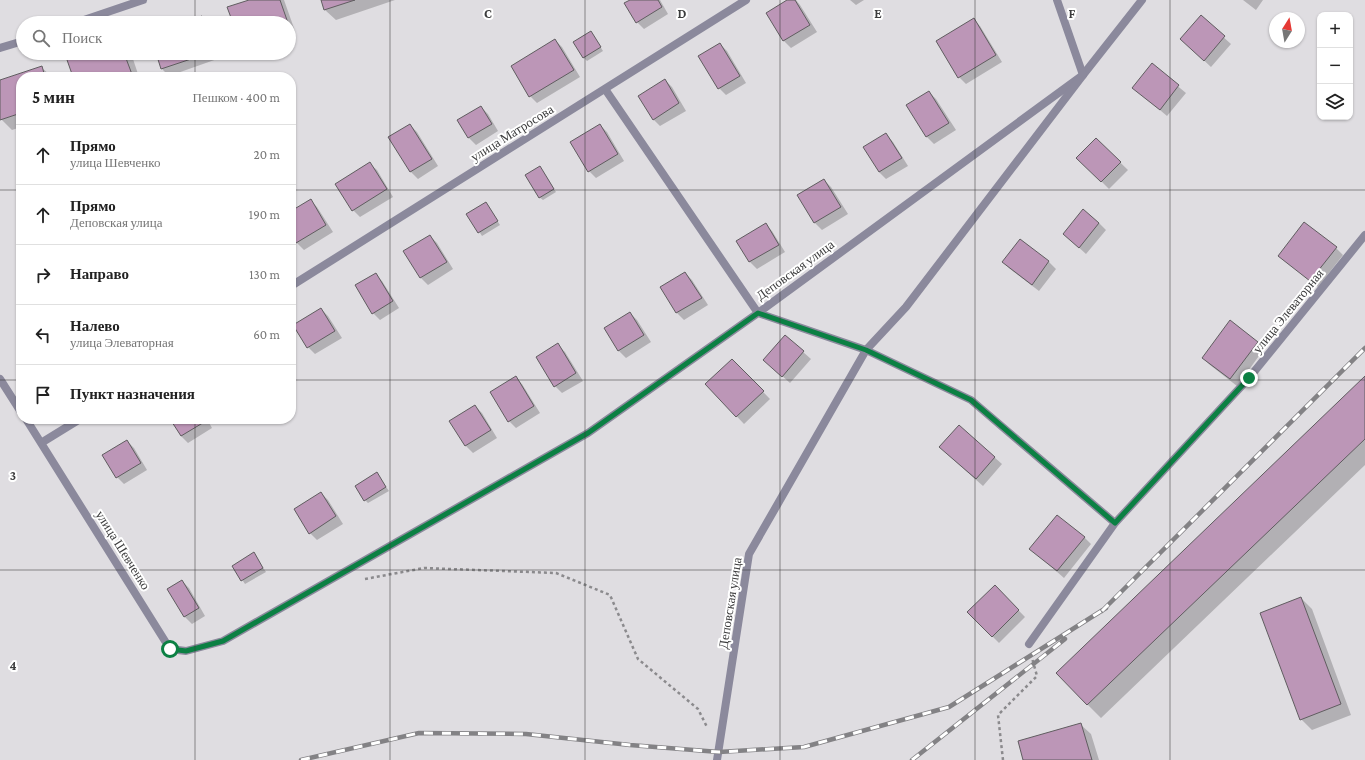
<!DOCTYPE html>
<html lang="ru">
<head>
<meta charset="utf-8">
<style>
	body { margin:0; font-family:"Crimson Pro",serif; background:#f6f6f6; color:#222 }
	.controls { position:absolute; right:12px; top:12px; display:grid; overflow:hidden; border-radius:8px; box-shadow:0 1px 3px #0004 }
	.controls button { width:36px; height:36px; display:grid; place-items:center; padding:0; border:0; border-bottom:1px solid #e0e0e0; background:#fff; color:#222; font:20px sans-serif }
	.compass { position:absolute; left:1269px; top:12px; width:36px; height:36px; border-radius:50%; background:#fff; box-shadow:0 1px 3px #0004; rotate:11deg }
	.stop { position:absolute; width:12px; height:12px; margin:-9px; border:3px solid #0b8043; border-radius:50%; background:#fff }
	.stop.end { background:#0b8043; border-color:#fff; box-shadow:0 1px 4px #0008 }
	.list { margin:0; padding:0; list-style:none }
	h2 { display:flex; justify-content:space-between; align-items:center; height:52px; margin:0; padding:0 16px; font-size:17px }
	h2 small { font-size:13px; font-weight:400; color:#767676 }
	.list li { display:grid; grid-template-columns:26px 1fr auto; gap:12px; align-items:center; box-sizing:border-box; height:60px; padding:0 16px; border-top:1px solid #e0e0e0 }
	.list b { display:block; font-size:15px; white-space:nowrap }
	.list p { margin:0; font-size:13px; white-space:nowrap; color:#767676 }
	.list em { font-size:13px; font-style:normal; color:#767676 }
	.icon { flex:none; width:22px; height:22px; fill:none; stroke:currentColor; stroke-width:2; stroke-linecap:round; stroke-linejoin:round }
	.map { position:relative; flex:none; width:1365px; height:760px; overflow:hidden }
	.search { position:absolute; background:#fff; box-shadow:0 1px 3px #0004; left:16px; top:16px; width:280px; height:44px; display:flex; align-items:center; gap:10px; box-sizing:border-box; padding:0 14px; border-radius:22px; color:#767676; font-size:15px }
	.panel { position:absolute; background:#fff; box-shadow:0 1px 3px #0004; left:16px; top:72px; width:280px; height:352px; border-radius:16px }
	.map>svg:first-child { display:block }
	.shadow { fill:#0003 }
	.building { fill:#bc96b7; stroke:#605d60 }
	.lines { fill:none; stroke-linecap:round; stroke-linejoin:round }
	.path { stroke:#8b8a8d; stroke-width:2.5; stroke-dasharray:3 3; stroke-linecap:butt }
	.minor { stroke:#8b899c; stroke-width:8 }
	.tertiary { stroke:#8b899c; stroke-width:8 }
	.rail-casing { stroke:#838285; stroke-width:4.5 }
	.rail { stroke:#fff; stroke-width:3; stroke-dasharray:9; stroke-linecap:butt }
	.route { stroke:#0b8043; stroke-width:5 }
	.grid { fill:none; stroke:#3c3c3d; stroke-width:1; stroke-opacity:0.55 }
	.labels { text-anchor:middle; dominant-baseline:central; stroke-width:4; stroke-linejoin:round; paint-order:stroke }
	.street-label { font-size:13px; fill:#3c3c3d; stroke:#fff }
	.grid-label { font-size:13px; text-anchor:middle; font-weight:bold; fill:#3c3c3d; stroke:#fff; stroke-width:4; stroke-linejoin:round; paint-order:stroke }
</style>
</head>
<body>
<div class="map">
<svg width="1365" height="760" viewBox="0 0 1365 760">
	<rect width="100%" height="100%" fill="#dfdde1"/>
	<path class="shadow" d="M 253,0 L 284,0 L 295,31 L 289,33 L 289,23 L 234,23 Z
		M 322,0 L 395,0 L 336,20 L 325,10 Z
		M 631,0 L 660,0 L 668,14 L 644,29 L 637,22 Z
		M 789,0 L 796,0 L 800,5 L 817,32 L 791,48 L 784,41 L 767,13 Z
		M 850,0 L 864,0 L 856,5 Z
		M 1243,0 L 1263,0 L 1256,10 Z
		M 1201,17 L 1231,44 L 1211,67 L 1181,39 Z
		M 973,19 L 980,26 L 1002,62 L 966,84 L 959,77 L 937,41 Z
		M 591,32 L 603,51 L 587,61 L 583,57 Z
		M 555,40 L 562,47 L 580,77 L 537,103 L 530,96 Z
		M 720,44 L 727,51 L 746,83 L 726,95 L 719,88 Z
		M 82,53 L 131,53 L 139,77 L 74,77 Z
		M 157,53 L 218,53 L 220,58 L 169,76 L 162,69 Z
		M 1152,65 L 1186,93 L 1167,116 L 1141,94 Z
		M 41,67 L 52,77 L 21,77 L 21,127 L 12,130 L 1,119 L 0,116 L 0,81 Z
		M 665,80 L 672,87 L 686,111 L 660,126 L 653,119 Z
		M 929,92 L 936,99 L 956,130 L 934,144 L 927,137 L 908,105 Z
		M 481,107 L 488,114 L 498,131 L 476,145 L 469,138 L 458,120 Z
		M 410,125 L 417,132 L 438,166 L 418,179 L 411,172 L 390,137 Z
		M 600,125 L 607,132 L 624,161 L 596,178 L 589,171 Z
		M 886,134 L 893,142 L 908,166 L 886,179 L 879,172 Z
		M 1096,139 L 1128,170 L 1109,189 L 1078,158 Z
		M 370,164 L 377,170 L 393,197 L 360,217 L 353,210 Z
		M 539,167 L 556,192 L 543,200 L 539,197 Z
		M 824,180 L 831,187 L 848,214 L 822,230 L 815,223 L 798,196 Z
		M 310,200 L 317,207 L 333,232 L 304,250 L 297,243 L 291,233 L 291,212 Z
		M 486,203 L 500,225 L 482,236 L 468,214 Z
		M 1099,223 L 1106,230 L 1086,254 L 1064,234 Z
		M 765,224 L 772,231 L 785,252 L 757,269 L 750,262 L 737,241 Z
		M 430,236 L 437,243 L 453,269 L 428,285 L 421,278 L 405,251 Z
		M 1020,240 L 1049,262 L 1056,269 L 1039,291 L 1010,269 L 1003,262 Z
		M 1336,248 L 1343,255 L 1318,287 L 1279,256 Z
		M 685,273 L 692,280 L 708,305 L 684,320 L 677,313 L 662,287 Z
		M 375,274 L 382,281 L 399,308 L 380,320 L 373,313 Z
		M 321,309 L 328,316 L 342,338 L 315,354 L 308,347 L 295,325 Z
		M 630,313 L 637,320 L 651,342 L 626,358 L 619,351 L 605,328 Z
		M 785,336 L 811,359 L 790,383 L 772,367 Z
		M 1257,342 L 1264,349 L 1237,386 L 1210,365 L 1203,358 Z
		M 558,345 L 565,352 L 583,381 L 562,393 L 555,386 Z
		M 732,360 L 770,399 L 744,424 L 706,384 Z
		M 515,377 L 522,384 L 540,413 L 516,428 L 509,421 Z
		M 1365,378 L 1365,465 L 1101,718 L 1087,704 Z
		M 475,406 L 482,413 L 497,438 L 473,453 L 466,446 L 451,421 Z
		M 171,419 L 207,419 L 212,428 L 188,443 L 181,436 Z
		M 959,426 L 1002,464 L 983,486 L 947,454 Z
		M 127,441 L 134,448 L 147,470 L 124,484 L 117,477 Z
		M 377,474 L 389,491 L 368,503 L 365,500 Z
		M 321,493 L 328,500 L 343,524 L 317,540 L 310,533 Z
		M 1084,537 L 1091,544 L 1064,578 L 1031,549 Z
		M 254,554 L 266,572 L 245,584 L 233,566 Z
		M 182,581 L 189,588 L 205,616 L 192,624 L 185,617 L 168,589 Z
		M 995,586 L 1025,617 L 999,643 L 968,612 Z
		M 1301,598 L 1312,609 L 1351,715 L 1312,730 L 1301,719 Z
		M 1080,724 L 1091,734 L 1099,760 L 1024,760 Z"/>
	<path class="building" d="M 249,0 L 280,0 L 288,23 L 233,23 L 227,7 Z
		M 321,0 L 355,0 L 324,10 Z
		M 630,0 L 658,0 L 662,7 L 636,23 L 624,3 Z
		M 787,0 L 795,0 L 810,25 L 783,41 L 766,13 Z
		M 1201,15 L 1225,36 L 1204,61 L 1180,39 Z
		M 202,16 L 204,23 L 182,23 Z
		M 974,18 L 996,55 L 958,78 L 936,41 Z
		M 591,31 L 601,47 L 583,58 L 573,42 Z
		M 555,39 L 574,70 L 529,97 L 511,66 Z
		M 720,43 L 740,76 L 718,89 L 698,56 Z
		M 79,53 L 124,53 L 133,77 L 73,77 L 66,57 Z
		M 156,53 L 209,53 L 161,69 Z
		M 1152,63 L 1179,85 L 1160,110 L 1132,88 Z
		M 42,66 L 45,77 L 21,77 L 21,113 L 0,120 L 0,80 Z
		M 665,79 L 679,103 L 653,120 L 638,96 Z
		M 929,91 L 949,123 L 926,137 L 906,105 Z
		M 481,106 L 492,124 L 468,138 L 457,120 Z
		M 410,124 L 432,159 L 410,172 L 388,137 Z
		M 600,124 L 618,154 L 588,172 L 570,142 Z
		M 886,133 L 902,158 L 879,172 L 863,147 Z
		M 1096,138 L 1121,162 L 1101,182 L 1076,158 Z
		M 370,162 L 387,189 L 352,211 L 335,184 Z
		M 540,166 L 554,189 L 539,198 L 525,175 Z
		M 824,179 L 841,207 L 814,223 L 797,195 Z
		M 311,199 L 326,225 L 296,243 L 291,235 L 291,211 Z
		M 486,202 L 498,221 L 478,233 L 466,214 Z
		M 1083,209 L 1099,223 L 1079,248 L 1063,234 Z
		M 1304,222 L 1337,247 L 1310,281 L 1278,256 Z
		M 766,223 L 779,245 L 749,262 L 736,241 Z
		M 430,235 L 447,262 L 420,278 L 403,251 Z
		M 1020,239 L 1049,261 L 1032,285 L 1002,262 Z
		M 685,272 L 702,298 L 676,313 L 660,287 Z
		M 376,273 L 393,301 L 372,314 L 355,285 Z
		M 321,308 L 335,331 L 307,348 L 293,325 Z
		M 630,312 L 644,335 L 618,351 L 604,328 Z
		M 1230,320 L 1258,342 L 1230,379 L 1202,358 Z
		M 785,335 L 804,351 L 782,377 L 763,360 Z
		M 558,343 L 576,373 L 554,387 L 536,357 Z
		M 732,359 L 764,391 L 736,417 L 705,384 Z
		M 516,376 L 534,406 L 508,422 L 490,392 Z
		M 1365,376 L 1365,439 L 1087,705 L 1056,673 Z
		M 475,405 L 491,430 L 465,446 L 449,421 Z
		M 170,419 L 205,419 L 206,421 L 181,436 Z
		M 959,425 L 995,457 L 976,479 L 939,447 Z
		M 127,440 L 141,463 L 116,478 L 102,455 Z
		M 377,472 L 386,487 L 364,501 L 355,486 Z
		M 321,492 L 336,516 L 309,534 L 294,509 Z
		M 1057,515 L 1085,537 L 1057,571 L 1029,549 Z
		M 254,552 L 263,568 L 241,581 L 232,566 Z
		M 182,580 L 199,608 L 184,617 L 167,589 Z
		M 995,585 L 1019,610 L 992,637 L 967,612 Z
		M 1301,597 L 1341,704 L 1300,720 L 1260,613 Z
		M 1081,723 L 1092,760 L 1023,760 L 1018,741 Z"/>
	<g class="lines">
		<path class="path" d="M 365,579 L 424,568 L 556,573 L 610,595 L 638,659 L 698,709 L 707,727
			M 1003,760 L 998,715 L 1037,676 L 1032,658"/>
		<path class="minor" d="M 75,23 L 143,0
			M 0,48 L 23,41
			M 605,89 L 758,313 L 866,350 L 971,400 L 1115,523 L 1029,644
			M 291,286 L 746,0
			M 0,379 L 21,412
			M 26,419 L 170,649 L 186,651 L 223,641 L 588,433 L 758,313 L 1083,75 L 1142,0
			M 41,443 L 80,419
			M 1115,523 L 1249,378 L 1365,235"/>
		<path class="tertiary" d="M 717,760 L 749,554 L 866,350 L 906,307 L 1083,75 L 1057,0"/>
		<g class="rail-casing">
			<path id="rail" d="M 1102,611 L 1365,348
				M 301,760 L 419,733 L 526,734 L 630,745 L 719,752 L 804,747 L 949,707 L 1106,608
				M 912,760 L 1065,639"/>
		</g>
		<use href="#rail" class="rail"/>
	</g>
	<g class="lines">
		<path class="route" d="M 170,649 L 186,651 L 223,641 L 588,433 L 758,313 L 866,350 L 971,400 L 1115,523 L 1249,378"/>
	</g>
	<path class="grid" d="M 195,0 L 195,23M 390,0 L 390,760M 585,0 L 585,760M 780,0 L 780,760M 975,0 L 975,760M 1170,0 L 1170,760M 195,53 L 195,77M 0,190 L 21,190M 291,190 L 1365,190M 0,380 L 21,380M 291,380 L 1365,380M 195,419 L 195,760M 0,570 L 1365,570"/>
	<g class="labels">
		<g class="street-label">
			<text transform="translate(512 133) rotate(-32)">улица Матросова</text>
			<text transform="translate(795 270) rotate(-36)">Деповская улица</text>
			<text transform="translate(1288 311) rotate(-51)">улица Элеваторная</text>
			<text transform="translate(123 550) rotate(58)">улица Шевченко</text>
			<text transform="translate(730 603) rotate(-81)">Деповская улица</text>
		</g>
	</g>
	<g class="grid-label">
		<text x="488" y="18">C</text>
		<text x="682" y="18">D</text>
		<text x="878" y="18">E</text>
		<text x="1072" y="18">F</text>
		<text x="13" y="480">3</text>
		<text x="13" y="670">4</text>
	</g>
</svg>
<div class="controls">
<button>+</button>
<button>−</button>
<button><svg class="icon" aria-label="layers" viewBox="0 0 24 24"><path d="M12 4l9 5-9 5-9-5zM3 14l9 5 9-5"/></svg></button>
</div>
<svg class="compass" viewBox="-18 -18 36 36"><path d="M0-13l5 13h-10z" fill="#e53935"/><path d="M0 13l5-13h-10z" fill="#767676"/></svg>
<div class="stop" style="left:170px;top:649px"></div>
<div class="stop end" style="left:1249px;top:378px"></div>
<div class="search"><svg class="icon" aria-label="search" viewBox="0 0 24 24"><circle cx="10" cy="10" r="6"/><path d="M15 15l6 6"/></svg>Поиск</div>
<section class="panel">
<h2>5 мин<small>Пешком · 400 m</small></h2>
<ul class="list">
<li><svg class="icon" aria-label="ahead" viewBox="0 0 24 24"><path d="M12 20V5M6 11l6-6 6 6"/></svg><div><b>Прямо</b><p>улица Шевченко</p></div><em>20 m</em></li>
<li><svg class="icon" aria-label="ahead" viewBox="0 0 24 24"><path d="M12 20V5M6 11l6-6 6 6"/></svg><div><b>Прямо</b><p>Деповская улица</p></div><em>190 m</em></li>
<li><svg class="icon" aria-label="right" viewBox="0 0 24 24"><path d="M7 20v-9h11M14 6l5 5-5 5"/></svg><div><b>Направо</b></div><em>130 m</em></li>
<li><svg class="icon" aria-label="left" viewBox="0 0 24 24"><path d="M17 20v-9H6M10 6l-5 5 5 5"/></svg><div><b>Налево</b><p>улица Элеваторная</p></div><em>60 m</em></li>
<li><svg class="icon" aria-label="arrive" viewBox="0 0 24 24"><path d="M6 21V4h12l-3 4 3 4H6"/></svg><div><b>Пункт назначения</b></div></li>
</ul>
</section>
</div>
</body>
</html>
